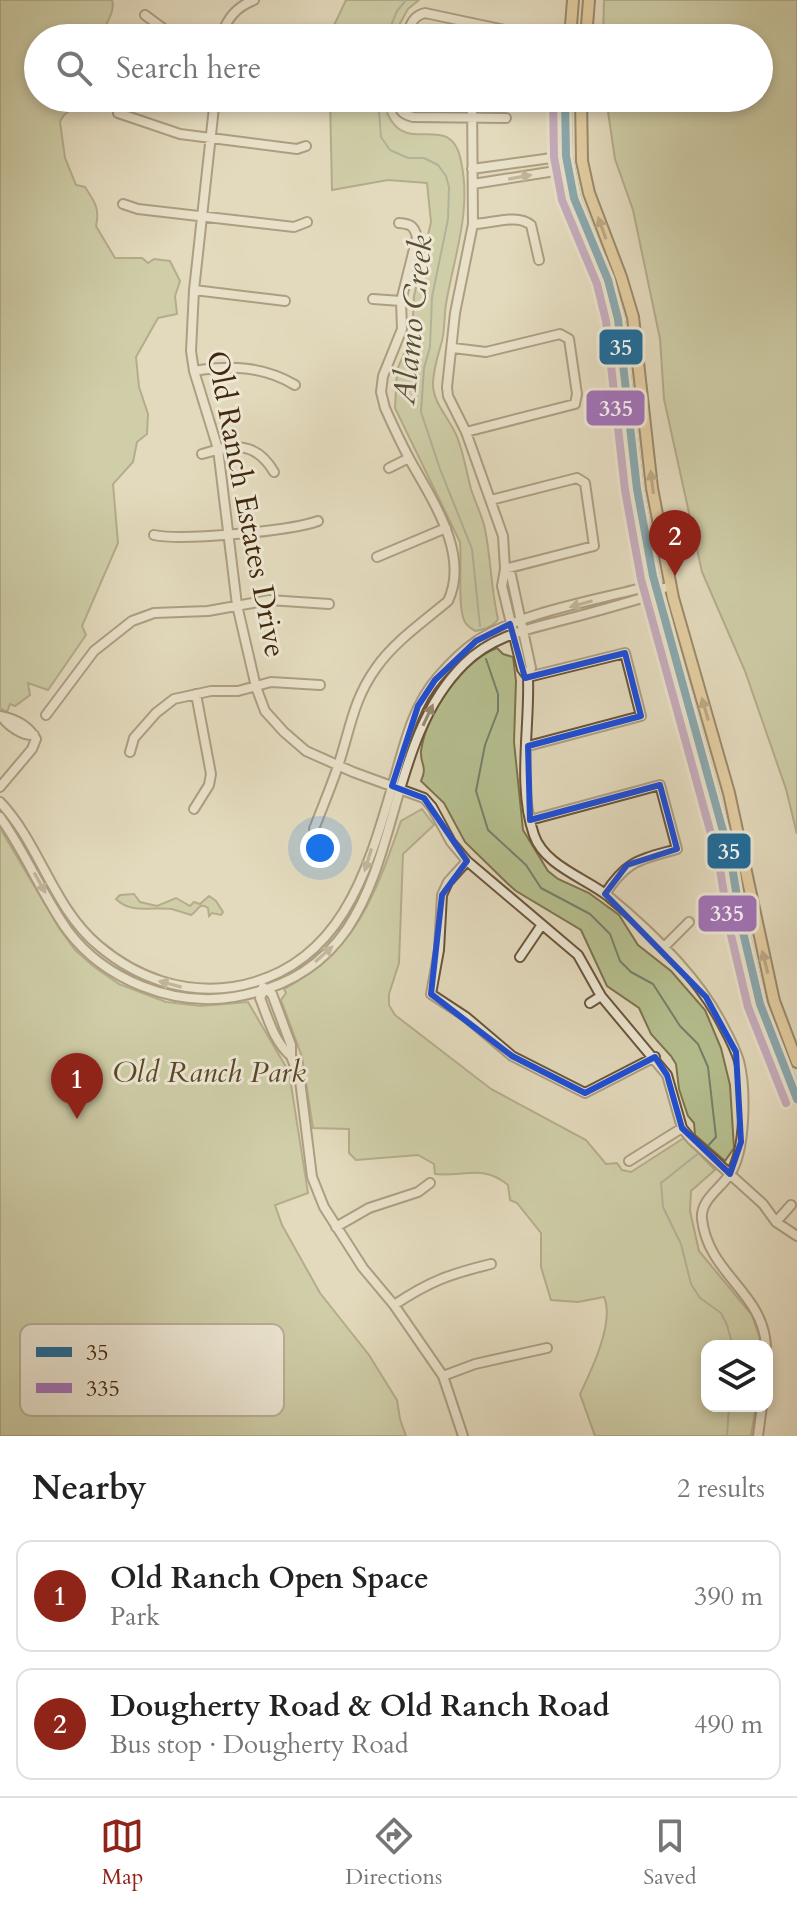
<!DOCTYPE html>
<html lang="en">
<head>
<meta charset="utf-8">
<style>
	body { margin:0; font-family:Cardo,serif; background:#f2f2f2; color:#222 }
	.controls { position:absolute; right:24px; bottom:24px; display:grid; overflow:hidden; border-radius:16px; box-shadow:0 4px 12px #0003 }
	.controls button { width:72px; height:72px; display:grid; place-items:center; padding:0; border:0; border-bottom:2px solid #e0e0e0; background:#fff; color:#222; font:40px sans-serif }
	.you { position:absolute; left:320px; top:848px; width:28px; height:28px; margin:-20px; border:6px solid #fff; border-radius:50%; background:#1a73e8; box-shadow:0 0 0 12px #1a73e833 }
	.badge { display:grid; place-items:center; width:52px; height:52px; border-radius:50%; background:#8f2418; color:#fff; font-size:26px; font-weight:700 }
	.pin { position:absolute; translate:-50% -66px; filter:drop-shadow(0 2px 4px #0008) }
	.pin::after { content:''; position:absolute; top:42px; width:28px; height:24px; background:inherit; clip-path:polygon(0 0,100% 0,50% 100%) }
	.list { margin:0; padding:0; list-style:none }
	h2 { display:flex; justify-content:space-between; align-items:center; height:104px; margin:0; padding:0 32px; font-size:34px }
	h2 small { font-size:26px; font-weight:400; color:#767676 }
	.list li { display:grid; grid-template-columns:52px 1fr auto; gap:24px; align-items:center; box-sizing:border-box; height:112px; margin:0 16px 16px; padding:0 16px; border:2px solid #e0e0e0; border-radius:16px }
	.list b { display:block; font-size:30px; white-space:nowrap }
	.list p { margin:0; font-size:26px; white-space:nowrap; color:#767676 }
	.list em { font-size:26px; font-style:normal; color:#767676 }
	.icon { flex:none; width:44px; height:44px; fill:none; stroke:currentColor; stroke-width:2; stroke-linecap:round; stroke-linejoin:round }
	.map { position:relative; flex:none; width:797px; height:1436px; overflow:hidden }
	.search { position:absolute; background:#fff; box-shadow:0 4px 12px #0003; left:24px; right:24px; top:24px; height:88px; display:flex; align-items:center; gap:20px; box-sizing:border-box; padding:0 28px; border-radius:44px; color:#767676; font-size:30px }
	.sheet { height:360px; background:#fff }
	nav { display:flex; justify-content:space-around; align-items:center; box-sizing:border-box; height:112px; border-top:2px solid #e0e0e0; background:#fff; font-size:22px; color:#767676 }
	nav a { display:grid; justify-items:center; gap:4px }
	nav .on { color:#8f2418 }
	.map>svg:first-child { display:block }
	.green { fill:#b6bf8f; stroke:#7c744e; stroke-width:2 }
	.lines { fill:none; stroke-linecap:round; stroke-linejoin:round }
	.stream { stroke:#74816b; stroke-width:2 }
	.minor-casing { stroke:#6a5539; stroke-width:12 }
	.major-casing { stroke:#42290d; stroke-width:14 }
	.minor { stroke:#ede7d4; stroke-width:8 }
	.major { stroke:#e2bd7e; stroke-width:10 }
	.bus-1-casing { stroke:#ede7d4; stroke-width:14 }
	.bus-2-casing { stroke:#ede7d4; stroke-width:14 }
	.bus-1 { stroke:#1e6b9b; stroke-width:8 }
	.bus-2 { stroke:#a173ba; stroke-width:8 }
	.oneway { fill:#988870 }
	.oneway2 { fill:#8a6c40 }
	.marked { fill:none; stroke:#1d4ed8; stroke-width:6; stroke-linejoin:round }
	.labels { text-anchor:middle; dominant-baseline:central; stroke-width:6; stroke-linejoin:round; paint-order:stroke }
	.street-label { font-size:30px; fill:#42290d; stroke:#ede7d4 }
	.park-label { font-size:30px; font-style:italic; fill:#594727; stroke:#ede7d4 }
	.water-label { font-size:32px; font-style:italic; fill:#574e34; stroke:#ede7d4 }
	.key { fill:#ede7d4; stroke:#baae98; stroke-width:2 }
	.key-label { font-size:22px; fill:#42290d }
	.line-badge { stroke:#ede7d4; stroke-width:3 }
	.badge-label { font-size:22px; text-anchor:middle; font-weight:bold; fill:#fff }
</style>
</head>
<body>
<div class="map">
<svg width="797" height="1436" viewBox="0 0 797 1436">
	<rect width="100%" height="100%" fill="#e3dabd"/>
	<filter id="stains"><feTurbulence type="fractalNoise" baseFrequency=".0025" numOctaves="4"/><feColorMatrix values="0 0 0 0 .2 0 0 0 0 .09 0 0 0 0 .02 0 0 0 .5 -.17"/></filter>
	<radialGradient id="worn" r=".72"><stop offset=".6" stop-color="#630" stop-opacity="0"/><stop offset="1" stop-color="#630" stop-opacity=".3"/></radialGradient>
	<path class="green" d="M 0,0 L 112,0 C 116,14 103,24 102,38 L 38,38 L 38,98 L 93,98 L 83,109 C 73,107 64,112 60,122 L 65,158 L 76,185 L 85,187 C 95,202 100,209 96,226 L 115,258 L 142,258 L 148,263 L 154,259 L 170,261 L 180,281 L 175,296 L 177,314 L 158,318 L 136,357 L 139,387 L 148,414 L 147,434 L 137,442 L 133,462 L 113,484 L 118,543 L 82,626 L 86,635 L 48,690 L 28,683 L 30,695 L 15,706 L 10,704 L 7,712 L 0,708 Z
		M 346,0 L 419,0 L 408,9 L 392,38 L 328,38 Z
		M 604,0 L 797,0 L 797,834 L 786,789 L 745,671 L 702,572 L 664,399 L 660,339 L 633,210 L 615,159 L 606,98 L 759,98 L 759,38 L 603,38 Z
		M 330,98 L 383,98 C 397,168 450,104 461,161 C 472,211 454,256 446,304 C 444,316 445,329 442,341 C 438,355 434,367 433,382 C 432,405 453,421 459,442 C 464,457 467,473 471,489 C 475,502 482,515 485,529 C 491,559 491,589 498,619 C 493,627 485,629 475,631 C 472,629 467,626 465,622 C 457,609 462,561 460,542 L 395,408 L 397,370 L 412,335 L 414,296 L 431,222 L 427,183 L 388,180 L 332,190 Z
		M 497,648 L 503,654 L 513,657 L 516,681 L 514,742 L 523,830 L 548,871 L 558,879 L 589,893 L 619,915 L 638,945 L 671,971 L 705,1010 L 721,1048 L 730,1085 L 734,1148 L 725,1161 L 695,1135 L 694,1123 L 688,1116 L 679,1089 L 676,1064 L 671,1056 L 651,1034 L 639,1008 L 607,986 L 581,930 L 516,891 L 506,882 L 465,842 L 444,803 L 421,781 C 428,766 420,765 421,751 C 426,715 462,661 497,648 Z
		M 422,809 L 434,825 L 403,854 L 399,963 L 389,994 L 389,1005 L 395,1015 L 491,1089 L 586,1140 L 606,1164 L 617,1163 L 622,1170 L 631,1172 L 684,1138 L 715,1170 L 691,1191 L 690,1211 L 699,1251 L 752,1315 L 762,1345 L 707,1346 L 707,1406 L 756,1406 L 751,1436 L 595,1436 L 580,1394 C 591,1371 615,1322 604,1297 L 578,1302 L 551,1300 L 541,1267 L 541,1233 L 517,1203 L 510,1200 L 508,1185 C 483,1164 465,1177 435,1174 L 434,1164 L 418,1155 L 356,1160 L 349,1153 L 349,1129 L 313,1128 L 302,1057 L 281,1000 L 286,993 L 284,989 C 357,949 375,896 401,821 Z
		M 0,828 L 59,928 L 75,950 L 93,966 L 119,984 L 166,1002 L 201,1006 L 248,1002 L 289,1072 L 308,1193 L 275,1205 L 282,1225 L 320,1293 L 369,1355 L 397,1400 L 400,1419 L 406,1436 L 0,1436 Z
		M 134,894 L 140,902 L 157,906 L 176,898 L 190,906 L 194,902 L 200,904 L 209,896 L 216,901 L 223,912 L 221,915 L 212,913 L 209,916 L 208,908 C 198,901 198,912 191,915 C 185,913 178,911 172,909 C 153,906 132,915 116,899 L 120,895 Z"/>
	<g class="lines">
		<path class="stream" d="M 386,38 L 397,11 L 406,0
			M 378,98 L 381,137 L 390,150 L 408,158 L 424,158 L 438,165 L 446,176 L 449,187 L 448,219 L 432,297 L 430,347 L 424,368 L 421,412 L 440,469 L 472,549 L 480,626
			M 486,659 L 498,694 L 498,711 L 485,745 L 476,791 L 488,830 L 526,865 L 541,888 L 590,914 L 610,934 L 620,961 L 631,972 L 653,984 L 680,1026 L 698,1044 L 708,1067 L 716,1137 L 706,1148
			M 700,1152 L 661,1183 L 663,1207 L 681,1244 L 691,1284 L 700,1298 L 721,1313 L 727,1325 L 733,1346
			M 727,1436 L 729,1406"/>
		<g class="minor-casing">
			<path id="minor" d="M 145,15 L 176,38
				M 221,38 C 226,19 236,7 254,0
				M 406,38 C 410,26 412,16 425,13 L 509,31 L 517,37
				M 215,98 L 194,290 L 191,351 L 194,371 L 218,449 L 237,605 L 256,687 L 265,711 L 284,732 L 306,751 L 353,772 L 424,798 L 432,807 L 451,842 L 467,861 L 578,955 L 601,996 L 667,1075 L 682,1128 L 691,1139 L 763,1204 L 776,1222 L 797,1236
				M 398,98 C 399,110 401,114 413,117 L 506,118
				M 472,98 L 473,224 L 455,313 L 447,387 L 448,396 L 466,432 L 503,536 L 505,569 L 502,586 L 522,669 L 528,677
				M 118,113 L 180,134 L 297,149 L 306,146
				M 472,169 L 566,156
				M 473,184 L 568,169
				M 123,204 L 138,209 L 294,227 L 307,222
				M 473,224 C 491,224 517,213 531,225 L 539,260
				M 194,290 L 285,301
				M 373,299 L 401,301
				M 453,348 L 486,352 L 560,334 L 569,339 L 577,394 L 575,404 L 466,432
				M 194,371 C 230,365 263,366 295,385
				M 202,454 C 233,445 255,440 274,472
				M 389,468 L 409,458
				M 491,500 L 577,478 L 585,483 L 594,546 L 505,569
				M 154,535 C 182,541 290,531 318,521
				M 377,557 L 446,528
				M 505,569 L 511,575 L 531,668 L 528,677 C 530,728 517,786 534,835 C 544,865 585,878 608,896 C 648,929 697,976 721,1022 C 728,1035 735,1047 739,1061 C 746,1088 746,1151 730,1174 C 721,1188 700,1200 702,1219 C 708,1274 763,1292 766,1346
				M 46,715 L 94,651 L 132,621 L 154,613 L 208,611 L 269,600 L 329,604
				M 0,716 C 16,719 28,725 36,739 L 32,749 L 0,787
				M 2,717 C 8,726 23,736 34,735
				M 528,746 L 641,716 L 625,653 L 528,677
				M 130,752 L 134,738 L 156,713 L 174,699 L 211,691 L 238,691 L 271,682 L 320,685
				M 0,802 C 40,844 53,908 99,946 C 137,978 183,994 233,987 C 345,969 370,863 397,770 C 406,738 415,703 438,677 C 450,663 463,650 478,640 C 523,612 593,601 645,587 L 657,590
				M 194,809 L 209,785 L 211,774 L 196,694
				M 0,817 C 26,853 42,895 68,931 C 105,980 173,1007 234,997 C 419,966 362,765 464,664 C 493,635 529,629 567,619 C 595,612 622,604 649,596 L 657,590 L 671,586
				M 530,820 L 660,785 L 677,849 C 639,860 627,860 605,894
				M 314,829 C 322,808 331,787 338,766 C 350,730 353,700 376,668 C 394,642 423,622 448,601 C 470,554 432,500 410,460 C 401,443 393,426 385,408 L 381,392 L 383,376 L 402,329 L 401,301 L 417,237 C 414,226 411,224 399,223
				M 467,861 L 448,882 L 442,895 L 439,950 L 431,994 L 466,1017 L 512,1056 L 585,1093 L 655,1057
				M 663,948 L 689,922
				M 520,957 L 541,926
				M 263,987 L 272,994 L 291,1045 L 291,1056 L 300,1080 L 312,1177 L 324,1207 L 363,1268 L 394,1305 L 443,1376 L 463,1436
				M 264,990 L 260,998 C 268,1018 274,1042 291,1056
				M 590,1003 L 601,996
				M 629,1161 L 682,1128
				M 776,1222 L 791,1205
				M 336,1227 L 369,1208 L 418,1192 L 430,1183
				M 394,1305 C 430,1281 450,1274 491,1264
				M 443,1376 L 475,1364 L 547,1348
				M 758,1436 L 762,1406"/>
		</g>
		<g class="major-casing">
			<path id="major" d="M 570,38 L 573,0
				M 586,38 L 589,0
				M 565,98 L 566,156 L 574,198 L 608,280 L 618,319 L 637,489 L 653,576 L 731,860 L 742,928 L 760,1004 L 797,1099
				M 581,98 L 582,161 L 589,193 L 621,277 L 633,317 L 652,488 L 673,598 L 729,793 L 774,1001 L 797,1062"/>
		</g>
		<use href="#minor" class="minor"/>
		<use href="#major" class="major"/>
		<g class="bus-1-casing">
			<path id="bus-1" d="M 565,98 L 566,156 L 574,198 L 608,280 L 618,319 L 637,489 L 653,576 L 731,860 L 742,928 L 760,1004 L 797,1099"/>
		</g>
		<g class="bus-2-casing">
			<path id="bus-2" d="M 553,98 L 554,157 L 562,200 L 597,284 L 606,321 L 625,490 L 641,579 L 719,863 L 730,931 L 748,1007 L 786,1103"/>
		</g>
		<use href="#bus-1" class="bus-1"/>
		<use href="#bus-2" class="bus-2"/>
	</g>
	<defs><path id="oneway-solid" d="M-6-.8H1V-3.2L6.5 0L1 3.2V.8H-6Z" transform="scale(2)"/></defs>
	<g class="oneway">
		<use href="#oneway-solid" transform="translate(520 177) rotate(-10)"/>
		<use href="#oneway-solid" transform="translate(581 604) rotate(164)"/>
		<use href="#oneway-solid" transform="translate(428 715) rotate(-65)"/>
		<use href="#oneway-solid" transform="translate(368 860) rotate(107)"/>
		<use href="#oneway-solid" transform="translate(40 883) rotate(61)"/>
		<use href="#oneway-solid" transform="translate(324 954) rotate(-42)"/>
		<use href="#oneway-solid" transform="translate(170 984) rotate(-165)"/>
	</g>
	<g class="oneway2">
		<use href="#oneway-solid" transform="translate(602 228) rotate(-110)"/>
		<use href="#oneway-solid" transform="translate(652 482) rotate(-97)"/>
		<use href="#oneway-solid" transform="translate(705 709) rotate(-106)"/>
		<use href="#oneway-solid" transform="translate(765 962) rotate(-104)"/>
	</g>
	<path d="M0 0H797V1436H0ZM 510,624 L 525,678 L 625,653 L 641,716 L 528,746 L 530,820 L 660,785 L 677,849 L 627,865 L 605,894 L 706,997 L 736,1052 L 741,1142 L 730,1174 L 682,1128 L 667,1075 L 655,1057 L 585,1093 L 512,1056 L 431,994 L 442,895 L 467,861 L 424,798 L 392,786 L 418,706 L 435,680 L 476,641 Z" fill="#e3dabd" fill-opacity=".55" fill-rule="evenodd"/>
	<path class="marked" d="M 510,624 L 525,678 L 625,653 L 641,716 L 528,746 L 530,820 L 660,785 L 677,849 L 627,865 L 605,894 L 706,997 L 736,1052 L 741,1142 L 730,1174 L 682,1128 L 667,1075 L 655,1057 L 585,1093 L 512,1056 L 431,994 L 442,895 L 467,861 L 424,798 L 392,786 L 418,706 L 435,680 L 476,641 Z"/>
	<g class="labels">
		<g class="street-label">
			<text transform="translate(246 504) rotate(79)">Old Ranch Estates Drive</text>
		</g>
		<g class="park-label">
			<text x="209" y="1072">Old Ranch Park</text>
		</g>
		<g class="water-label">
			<text transform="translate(413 320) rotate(-84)">Alamo Creek</text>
		</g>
	</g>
	<rect x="20" y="1324" width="264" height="92" rx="12" class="key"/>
	<rect x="36" y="1347" width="36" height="10" fill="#1e6b9b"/>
	<rect x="36" y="1383" width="36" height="10" fill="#a173ba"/>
	<g class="key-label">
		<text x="86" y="1360">35</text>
		<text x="86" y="1396">335</text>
	</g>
	<g class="line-badge">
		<rect x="598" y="328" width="46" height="38" rx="8" fill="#1e6b9b"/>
		<rect x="585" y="389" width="61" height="38" rx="8" fill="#a173ba"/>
		<rect x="706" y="832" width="46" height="38" rx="8" fill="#1e6b9b"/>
		<rect x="697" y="894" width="61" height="39" rx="8" fill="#a173ba"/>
	</g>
	<g class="badge-label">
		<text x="621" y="355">35</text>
		<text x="616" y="416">335</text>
		<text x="729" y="859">35</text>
		<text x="727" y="921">335</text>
	</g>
	<rect width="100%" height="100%" filter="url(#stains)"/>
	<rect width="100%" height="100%" fill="url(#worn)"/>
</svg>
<div class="controls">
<button><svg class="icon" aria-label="layers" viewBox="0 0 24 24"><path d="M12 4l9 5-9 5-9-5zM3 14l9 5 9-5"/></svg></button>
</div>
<div class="you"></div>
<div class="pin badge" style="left:77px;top:1119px">1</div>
<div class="pin badge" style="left:675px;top:576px">2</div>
<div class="search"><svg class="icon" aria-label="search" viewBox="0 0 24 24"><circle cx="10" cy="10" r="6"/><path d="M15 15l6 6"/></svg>Search here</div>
</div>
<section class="sheet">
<h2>Nearby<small>2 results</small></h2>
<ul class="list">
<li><span class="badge">1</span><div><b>Old Ranch Open Space</b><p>Park</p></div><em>390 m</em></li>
<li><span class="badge">2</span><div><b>Dougherty Road &amp; Old Ranch Road</b><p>Bus stop · Dougherty Road</p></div><em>490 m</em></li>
</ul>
</section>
<nav>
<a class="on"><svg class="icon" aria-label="map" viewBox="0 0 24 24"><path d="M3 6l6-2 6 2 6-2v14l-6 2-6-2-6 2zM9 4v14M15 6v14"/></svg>Map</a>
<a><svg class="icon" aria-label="directions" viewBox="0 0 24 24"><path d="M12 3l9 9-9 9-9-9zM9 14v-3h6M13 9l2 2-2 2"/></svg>Directions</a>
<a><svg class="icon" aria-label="saved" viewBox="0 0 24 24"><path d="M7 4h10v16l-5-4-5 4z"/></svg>Saved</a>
</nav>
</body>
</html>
